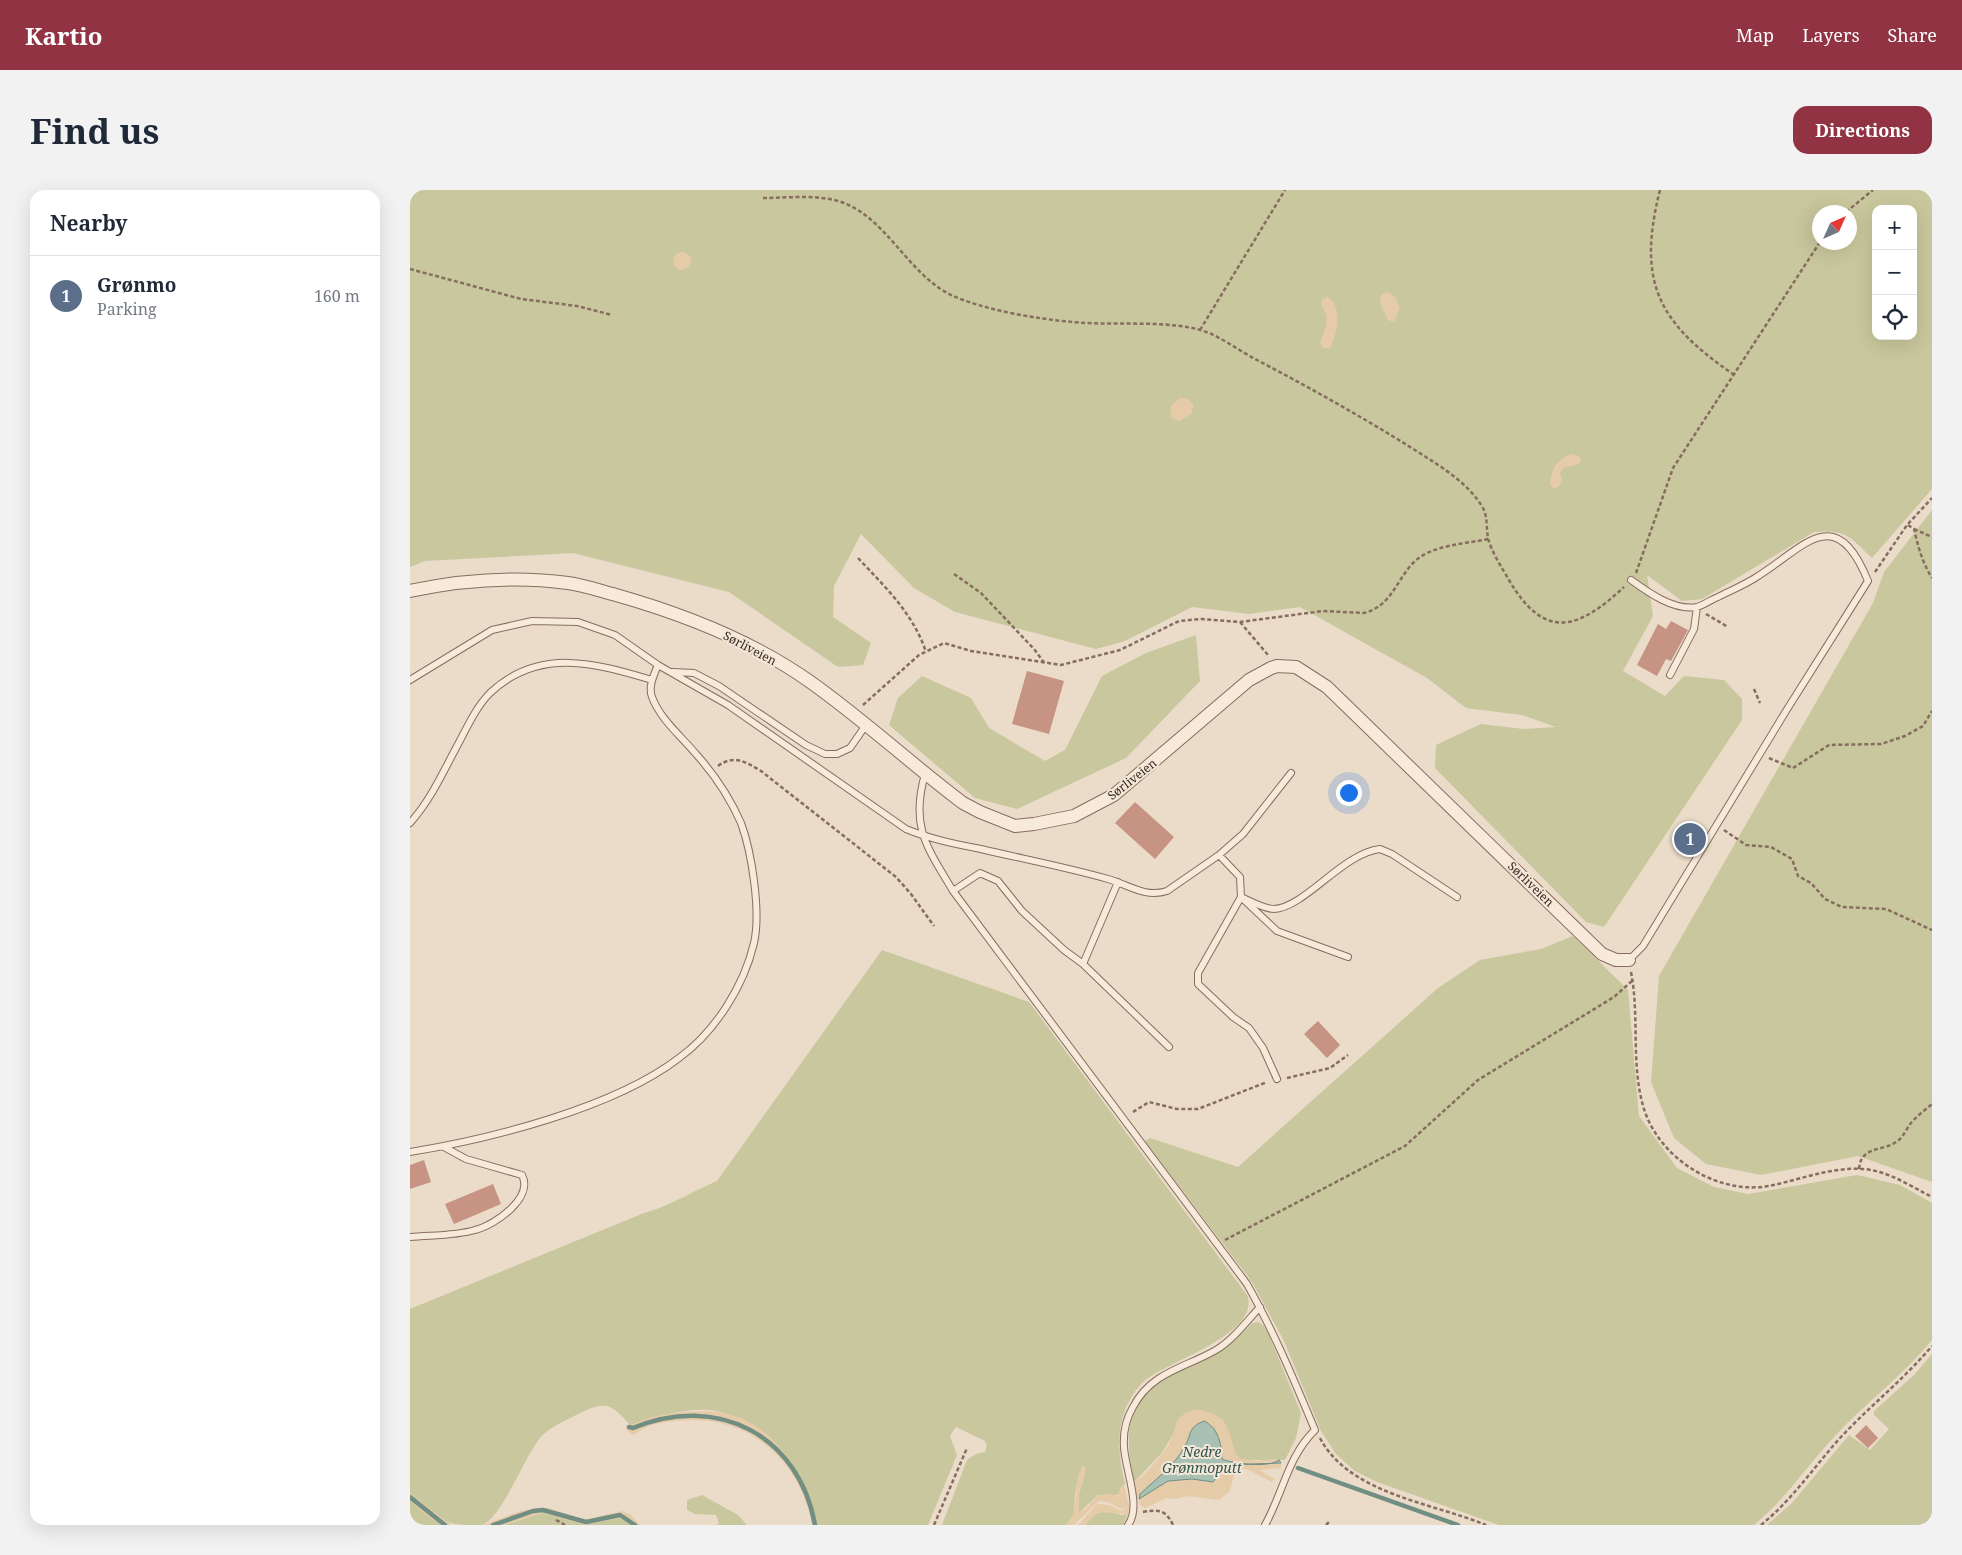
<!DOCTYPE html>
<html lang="en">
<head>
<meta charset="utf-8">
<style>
	body { margin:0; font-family:"Noto Serif",serif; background:#f2f2f3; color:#1f2937 }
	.controls { position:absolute; right:15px; top:15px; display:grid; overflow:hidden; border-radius:10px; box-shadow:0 5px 20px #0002 }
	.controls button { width:45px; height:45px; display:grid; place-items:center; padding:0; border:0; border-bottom:1px solid #e0e1e3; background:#fff; color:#1f2937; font:25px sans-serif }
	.compass { position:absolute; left:1402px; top:15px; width:45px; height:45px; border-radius:50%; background:#fff; box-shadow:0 5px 20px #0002; rotate:45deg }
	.you { position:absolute; left:938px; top:602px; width:18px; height:18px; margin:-12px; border:4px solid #fff; border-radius:50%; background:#1a73e8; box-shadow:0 0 0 8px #1a73e833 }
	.badge { display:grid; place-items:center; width:32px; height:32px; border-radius:50%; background:#913343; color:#fff; font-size:16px; font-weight:700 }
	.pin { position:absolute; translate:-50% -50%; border:2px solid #fff; box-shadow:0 1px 5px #0006 }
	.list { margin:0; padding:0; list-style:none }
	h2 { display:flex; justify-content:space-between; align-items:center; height:65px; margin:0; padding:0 20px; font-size:21px }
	h2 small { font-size:16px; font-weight:400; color:#747a83 }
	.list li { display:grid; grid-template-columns:32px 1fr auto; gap:15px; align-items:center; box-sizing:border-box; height:80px; padding:0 20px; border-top:1px solid #e0e1e3 }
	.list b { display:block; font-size:19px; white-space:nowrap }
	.list p { margin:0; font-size:16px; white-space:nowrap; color:#747a83 }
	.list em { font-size:16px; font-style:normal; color:#747a83 }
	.icon { flex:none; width:28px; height:28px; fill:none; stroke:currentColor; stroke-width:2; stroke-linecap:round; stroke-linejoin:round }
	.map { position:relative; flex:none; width:1522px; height:1335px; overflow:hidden; border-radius:15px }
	header { display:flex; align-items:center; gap:30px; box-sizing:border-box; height:70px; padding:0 25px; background:#913343; color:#fff }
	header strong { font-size:24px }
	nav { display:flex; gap:28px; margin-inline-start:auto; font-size:18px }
	.intro { display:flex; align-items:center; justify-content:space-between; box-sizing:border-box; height:120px; padding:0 30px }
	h1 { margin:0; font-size:35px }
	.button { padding:12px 22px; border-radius:15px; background:#913343; color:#fff; font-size:18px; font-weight:700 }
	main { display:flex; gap:30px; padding:0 30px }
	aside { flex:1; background:#fff; border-radius:15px; box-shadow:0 5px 20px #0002 }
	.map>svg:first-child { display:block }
	.green { fill:#c9c79d; fill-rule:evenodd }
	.sand { fill:#e5cba8 }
	.water { fill:#a9c0b5; stroke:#708e82 }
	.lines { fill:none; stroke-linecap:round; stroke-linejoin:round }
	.stream { stroke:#708e82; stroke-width:4.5 }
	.building { fill:#c79382 }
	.service-casing { stroke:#866d5f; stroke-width:8 }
	.minor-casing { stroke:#866d5f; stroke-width:14 }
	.path { stroke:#866d5f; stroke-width:2.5; stroke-dasharray:4 2.5; stroke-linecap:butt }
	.service { stroke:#f7eadb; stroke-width:6 }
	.minor { stroke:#f7eadb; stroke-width:12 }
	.labels { text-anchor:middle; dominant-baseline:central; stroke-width:4; stroke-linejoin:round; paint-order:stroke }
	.street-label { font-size:12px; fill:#382821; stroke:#f3e7d8 }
	.water-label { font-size:14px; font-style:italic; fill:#32564e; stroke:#f3e7d8 }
</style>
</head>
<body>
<header>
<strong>Kartio</strong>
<nav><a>Map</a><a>Layers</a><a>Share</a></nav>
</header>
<div class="intro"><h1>Find us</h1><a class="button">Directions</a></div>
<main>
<aside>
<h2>Nearby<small></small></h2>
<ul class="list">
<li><span class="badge" style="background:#5c6f8a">1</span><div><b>Grønmo</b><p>Parking</p></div><em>160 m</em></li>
</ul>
</aside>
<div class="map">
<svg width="1522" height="1335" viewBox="0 0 1522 1335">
	<rect width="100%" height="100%" fill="#ebdbc9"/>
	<path class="green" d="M 0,0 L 1522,0 L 1522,299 L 1462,368 C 1440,347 1437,339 1404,342 L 1292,409 L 1272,411 L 1237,385 L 1243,426 L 1213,481 L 1255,506 L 1274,486 L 1314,490 L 1332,509 L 1332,530 L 1194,737 L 1176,732 L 1025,578 L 1026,555 L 1071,534 L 1114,539 L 1146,537 L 1112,525 L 1056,518 L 1017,488 L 890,417 L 839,424 L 782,417 L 715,451 L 686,459 L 545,422 L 504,398 L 451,344 L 424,396 L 423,427 L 461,453 L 453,475 L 428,477 L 319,402 L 163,363 L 15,371 L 0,377 ZM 1466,19 L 1503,19 L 1503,146 L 1466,146 ZM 1410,22 L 1440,22 L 1440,52 L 1410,52 Z
		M 1522,320 L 1522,992 L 1448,966 L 1351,985 L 1296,974 L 1264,948 L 1241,892 L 1249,786 L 1463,413 L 1474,382 Z
		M 786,445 L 790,491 L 716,568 L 607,619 L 565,608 L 479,535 L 488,508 L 512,486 L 561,508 L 579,538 L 635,571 L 655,560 L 692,486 L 736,463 Z
		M 1163,746 L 1218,800 L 1229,926 L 1267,978 L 1304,997 L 1338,1004 L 1447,985 L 1490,995 L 1522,1013 L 1522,1150 C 1493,1186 1455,1213 1424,1247 C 1396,1277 1376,1309 1344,1335 L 1089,1335 L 967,1292 L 945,1281 L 926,1264 L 911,1241 L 874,1151 L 842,1092 L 735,951 L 740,948 L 828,977 L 1028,798 L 1070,770 L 1131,759 Z
		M 472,760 L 619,812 L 837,1105 C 852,1145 753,1172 732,1193 C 705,1222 706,1259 715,1294 L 711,1297 L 708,1305 L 688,1305 L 669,1323 L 669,1304 L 675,1283 L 671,1281 L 665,1303 L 664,1325 L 656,1335 L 532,1335 L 557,1270 L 566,1264 L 575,1262 L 577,1255 L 575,1251 L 546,1237 L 540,1246 L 547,1265 L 518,1335 L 407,1335 C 395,1281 368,1243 314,1223 C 290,1214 244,1226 221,1236 C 202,1215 198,1210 170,1223 C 157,1230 141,1236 131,1247 C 115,1265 92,1328 72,1335 C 68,1335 62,1335 57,1335 C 30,1335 19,1321 0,1303 L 0,1119 L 234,1023 C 260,1016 283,1001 307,991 Z
		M 848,1132 L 854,1136 L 858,1143 L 891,1223 L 886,1248 L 876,1268 L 874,1270 L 830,1270 L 825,1263 L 762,1246 L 752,1263 L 724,1292 C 714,1241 714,1209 766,1182 C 777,1177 790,1173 801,1167 C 817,1159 830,1145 843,1133 Z
		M 1522,1164 L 1522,1335 L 1357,1335 L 1382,1313 L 1439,1245 L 1460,1260 L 1479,1239 L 1464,1225 L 1464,1221 L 1504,1185 Z
		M 292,1305 L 328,1325 L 337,1335 L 305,1335 L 309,1334 L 306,1325 L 285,1324 L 277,1320 L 277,1310 Z
		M 0,1310 L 31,1335 L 0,1335 Z
		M 696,1321 L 712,1325 L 718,1324 L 713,1335 L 675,1335 L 684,1324 Z
		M 133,1323 L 176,1334 L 210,1328 L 221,1335 L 94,1335 Z"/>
	<path class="sand" d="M263 71a9 9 0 1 1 18 0a9 9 0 1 1-18 0Z
		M 978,102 L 985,107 L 990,117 L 984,132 L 978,130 L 970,113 L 971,104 Z
		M 917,107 C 934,115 927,145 920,158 L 913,158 L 910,153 C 913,144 918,134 916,125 C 914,118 910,116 912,109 Z
		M 770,208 L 779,209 L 784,216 L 781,224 L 769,231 L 760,227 L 761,216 Z
		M 1162,264 L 1169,266 L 1171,271 L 1167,275 L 1153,278 L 1150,283 L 1152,290 L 1150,295 L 1144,299 L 1140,294 C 1141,280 1147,268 1162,264 Z
		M 787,1219 C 822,1226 817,1239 827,1268 L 846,1271 L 866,1269 L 869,1271 L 837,1274 L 812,1269 L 810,1252 L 805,1237 L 792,1232 L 779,1242 L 776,1255 L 753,1285 L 727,1307 L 724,1292 C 732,1289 756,1261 760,1252 C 768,1234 763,1225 787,1219 Z
		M 271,1222 C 285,1222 300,1220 314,1223 C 365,1233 398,1288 407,1335 L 402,1335 C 390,1268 335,1222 266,1231 C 245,1234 241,1233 224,1245 L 216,1240 L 217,1236 L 242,1227 Z
		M 871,1273 L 871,1278 L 850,1280 L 864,1289 L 862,1292 L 837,1279 L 826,1278 L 820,1301 L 809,1310 L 777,1306 L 766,1309 L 757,1308 L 735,1318 L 730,1315 L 729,1309 L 758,1291 L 782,1289 L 799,1292 L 812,1275 Z
		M 673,1275 L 676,1279 L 669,1304 L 669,1323 C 686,1315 681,1298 708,1306 L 711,1297 L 714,1295 L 719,1316 L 718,1324 L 688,1322 L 675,1335 L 668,1335 L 687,1314 L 700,1315 L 711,1321 L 716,1317 L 711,1319 L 698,1312 L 689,1311 L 664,1335 L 656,1335 C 671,1322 661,1293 673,1275 Z
		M 0,1303 L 41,1335 C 24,1335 12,1321 0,1310 Z
		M 129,1318 L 139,1318 L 175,1330 L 212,1321 L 221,1325 L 230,1335 L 221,1335 L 214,1329 L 206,1328 L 176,1335 L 133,1323 L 94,1335 L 73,1335 L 110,1321 Z"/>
	<path class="water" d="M 795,1231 C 809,1241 811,1252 812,1269 C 824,1274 859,1278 869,1270 L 871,1273 L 812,1275 L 810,1283 L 803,1292 L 782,1289 L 758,1291 L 729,1309 L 730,1304 C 745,1290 765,1275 775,1256 C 782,1244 778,1236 795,1231 Z"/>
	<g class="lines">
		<path class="stream" d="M 219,1237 L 223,1238 C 307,1203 389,1245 405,1335
			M 888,1278 L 1048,1335
			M 0,1307 L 35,1335
			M 83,1335 L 123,1321 L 133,1320 L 176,1332 L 210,1325 L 225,1335"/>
	</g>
	<path class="building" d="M 1261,431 L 1278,440 L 1261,471 L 1256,469 L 1247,486 L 1227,475 L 1248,434 L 1256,439 Z
		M 617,481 L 654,491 L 639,544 L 602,534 Z
		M 725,612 L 764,647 L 745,669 L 705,633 Z
		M 908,831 L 930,855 L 917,868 L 894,844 Z
		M 14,970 L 21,992 L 0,999 L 0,975 Z
		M 83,994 L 91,1014 L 44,1034 L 35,1014 Z
		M 1456,1235 L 1468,1248 L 1458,1258 L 1445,1246 Z"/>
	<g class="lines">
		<g class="service-casing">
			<path id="service" d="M 262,482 L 284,483 L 309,496 L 396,555 L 415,564 L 427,564 L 440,558 L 456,535
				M 1260,485 L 1284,439 L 1287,417
				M 0,490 L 82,440 L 122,431 L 168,432 L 205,445 L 248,475 L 318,515 L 496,639 C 520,649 545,654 571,659 C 613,669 656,677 698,689 C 719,695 735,708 757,701 L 809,665 L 833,644 L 881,583
				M 515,584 C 500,637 517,657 543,701 L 837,1094 C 864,1142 884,1190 905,1240 C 878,1266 873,1303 855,1335
				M 0,633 C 20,611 32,584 46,558 C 56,540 65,518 80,503 C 129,457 185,473 242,490
				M 809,665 L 830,687 L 831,707 C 840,711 854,719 864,719 C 894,718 933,663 970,659 L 982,664 L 1047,707
				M 543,701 L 570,683 L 588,691 L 612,721 L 654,760 L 673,774 L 759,857
				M 1219,770 L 1233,756 L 1376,521 L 1458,391 C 1425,310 1394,358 1345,388 C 1334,395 1320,401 1308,407 C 1302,409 1294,415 1287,417 C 1264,421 1239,403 1221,390
				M 673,774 L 708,692
				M 867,889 L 853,858 L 839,838 L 823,827 L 788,794 L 788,783 L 831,707 L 867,741 L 938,767
				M 0,962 C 80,949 204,918 269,868 C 305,842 334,796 344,753 C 351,722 342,663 331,633 C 320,608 304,584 286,564 C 271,546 250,529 242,507 C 238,496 244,485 248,475
				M 0,1047 C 21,1045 45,1046 65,1040 C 85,1035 124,1008 112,985 L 56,969 L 34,957
				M 718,1335 C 732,1317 715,1279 714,1257 C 713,1243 716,1229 723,1217 C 741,1182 775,1178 806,1160 C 823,1150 837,1131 850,1117"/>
		</g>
		<g class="minor-casing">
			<path id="minor" d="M 0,401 C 52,390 105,386 158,393 C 174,395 190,401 206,405 C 273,424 341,450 399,491 C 453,529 501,574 553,613 L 570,622 L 605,636 L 624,634 L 664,626 L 704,605 L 839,490 L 861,478 L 867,476 L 886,477 L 917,497 L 1192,764 L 1206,770 L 1219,770"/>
		</g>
		<path class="path" d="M 1250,0 C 1227,91 1247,132 1323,184
			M 353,8 C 379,8 407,4 431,12 C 476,27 498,84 541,105 C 574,120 627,129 663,132 C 704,136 747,130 787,139 C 808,144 829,161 847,170 C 906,201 963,233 1019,269 C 1038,281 1061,297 1073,318 C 1078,328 1076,337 1078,348 C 1081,361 1092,378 1099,390 C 1135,452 1169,439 1214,397
			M 1436,22 L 1463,0
			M 0,79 L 111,109 L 167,116 L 202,125
			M 790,140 L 875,0
			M 1498,335 L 1504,339 C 1508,356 1512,372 1522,388
			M 1504,339 L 1522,347
			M 448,368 C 475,397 503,423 516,462
			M 1465,382 L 1497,335 L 1522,308
			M 1226,383 L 1263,278 L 1410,52
			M 544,384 L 571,403 L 624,459 L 635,474
			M 1296,424 L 1318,437
			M 830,432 L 858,465
			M 1344,499 L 1350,513
			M 453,515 L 509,465 L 534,453 L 561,461 L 651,475 L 710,460 L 769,431 L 791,429 L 830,432 L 913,421 L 954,423 C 982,416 986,390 1004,372 C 1021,355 1055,354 1078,349
			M 1359,568 L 1383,578 L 1419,555 L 1471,554 L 1495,546 L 1513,536 L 1522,521
			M 308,576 C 324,564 336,572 351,581 L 486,687 L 501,704 L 524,736
			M 1314,640 L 1336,655 L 1361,657 L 1382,669 L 1388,686 L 1401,693 L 1415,709 L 1432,717 L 1476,719 L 1522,740
			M 1221,782 C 1230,827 1220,878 1235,922 C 1252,970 1308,1005 1359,996 C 1389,990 1420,977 1452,979 C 1477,980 1500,996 1522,1007
			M 877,888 L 920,878 L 938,865
			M 723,922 L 739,912 L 767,919 L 788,919 L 857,892
			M 1449,979 C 1451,954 1475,963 1490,949 C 1494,945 1497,938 1501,933 C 1507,926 1515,920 1522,914
			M 815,1050 L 995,956 L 1068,890 L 1204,807 L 1223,790
			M 910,1248 C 939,1304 1023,1313 1076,1335
			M 733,1322 C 749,1319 756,1320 763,1335
			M 146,1330 L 155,1335
			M 524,1335 L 557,1258
			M 916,1335 L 919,1332
			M 1351,1335 C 1382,1310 1404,1277 1430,1248 C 1460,1216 1494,1189 1522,1156"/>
		<use href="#service" class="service"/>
		<use href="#minor" class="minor"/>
	</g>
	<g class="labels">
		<g class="street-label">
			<text transform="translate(340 458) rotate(28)">Sørliveien</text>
			<text transform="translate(722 589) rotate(-38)">Sørliveien</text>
			<text transform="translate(1121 694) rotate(44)">Sørliveien</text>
		</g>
		<g class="water-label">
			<text x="792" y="1261">Nedre<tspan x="792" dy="16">Grønmoputt</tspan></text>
		</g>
	</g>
</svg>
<div class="controls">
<button>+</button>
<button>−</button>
<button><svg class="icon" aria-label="locate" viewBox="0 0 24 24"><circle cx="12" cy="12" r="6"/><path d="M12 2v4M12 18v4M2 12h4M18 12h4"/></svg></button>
</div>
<svg class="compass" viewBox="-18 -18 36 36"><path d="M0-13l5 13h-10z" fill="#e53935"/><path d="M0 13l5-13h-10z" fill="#747a83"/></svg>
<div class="you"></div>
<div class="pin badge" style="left:1280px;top:649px;background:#5c6f8a">1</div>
</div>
</main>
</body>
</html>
